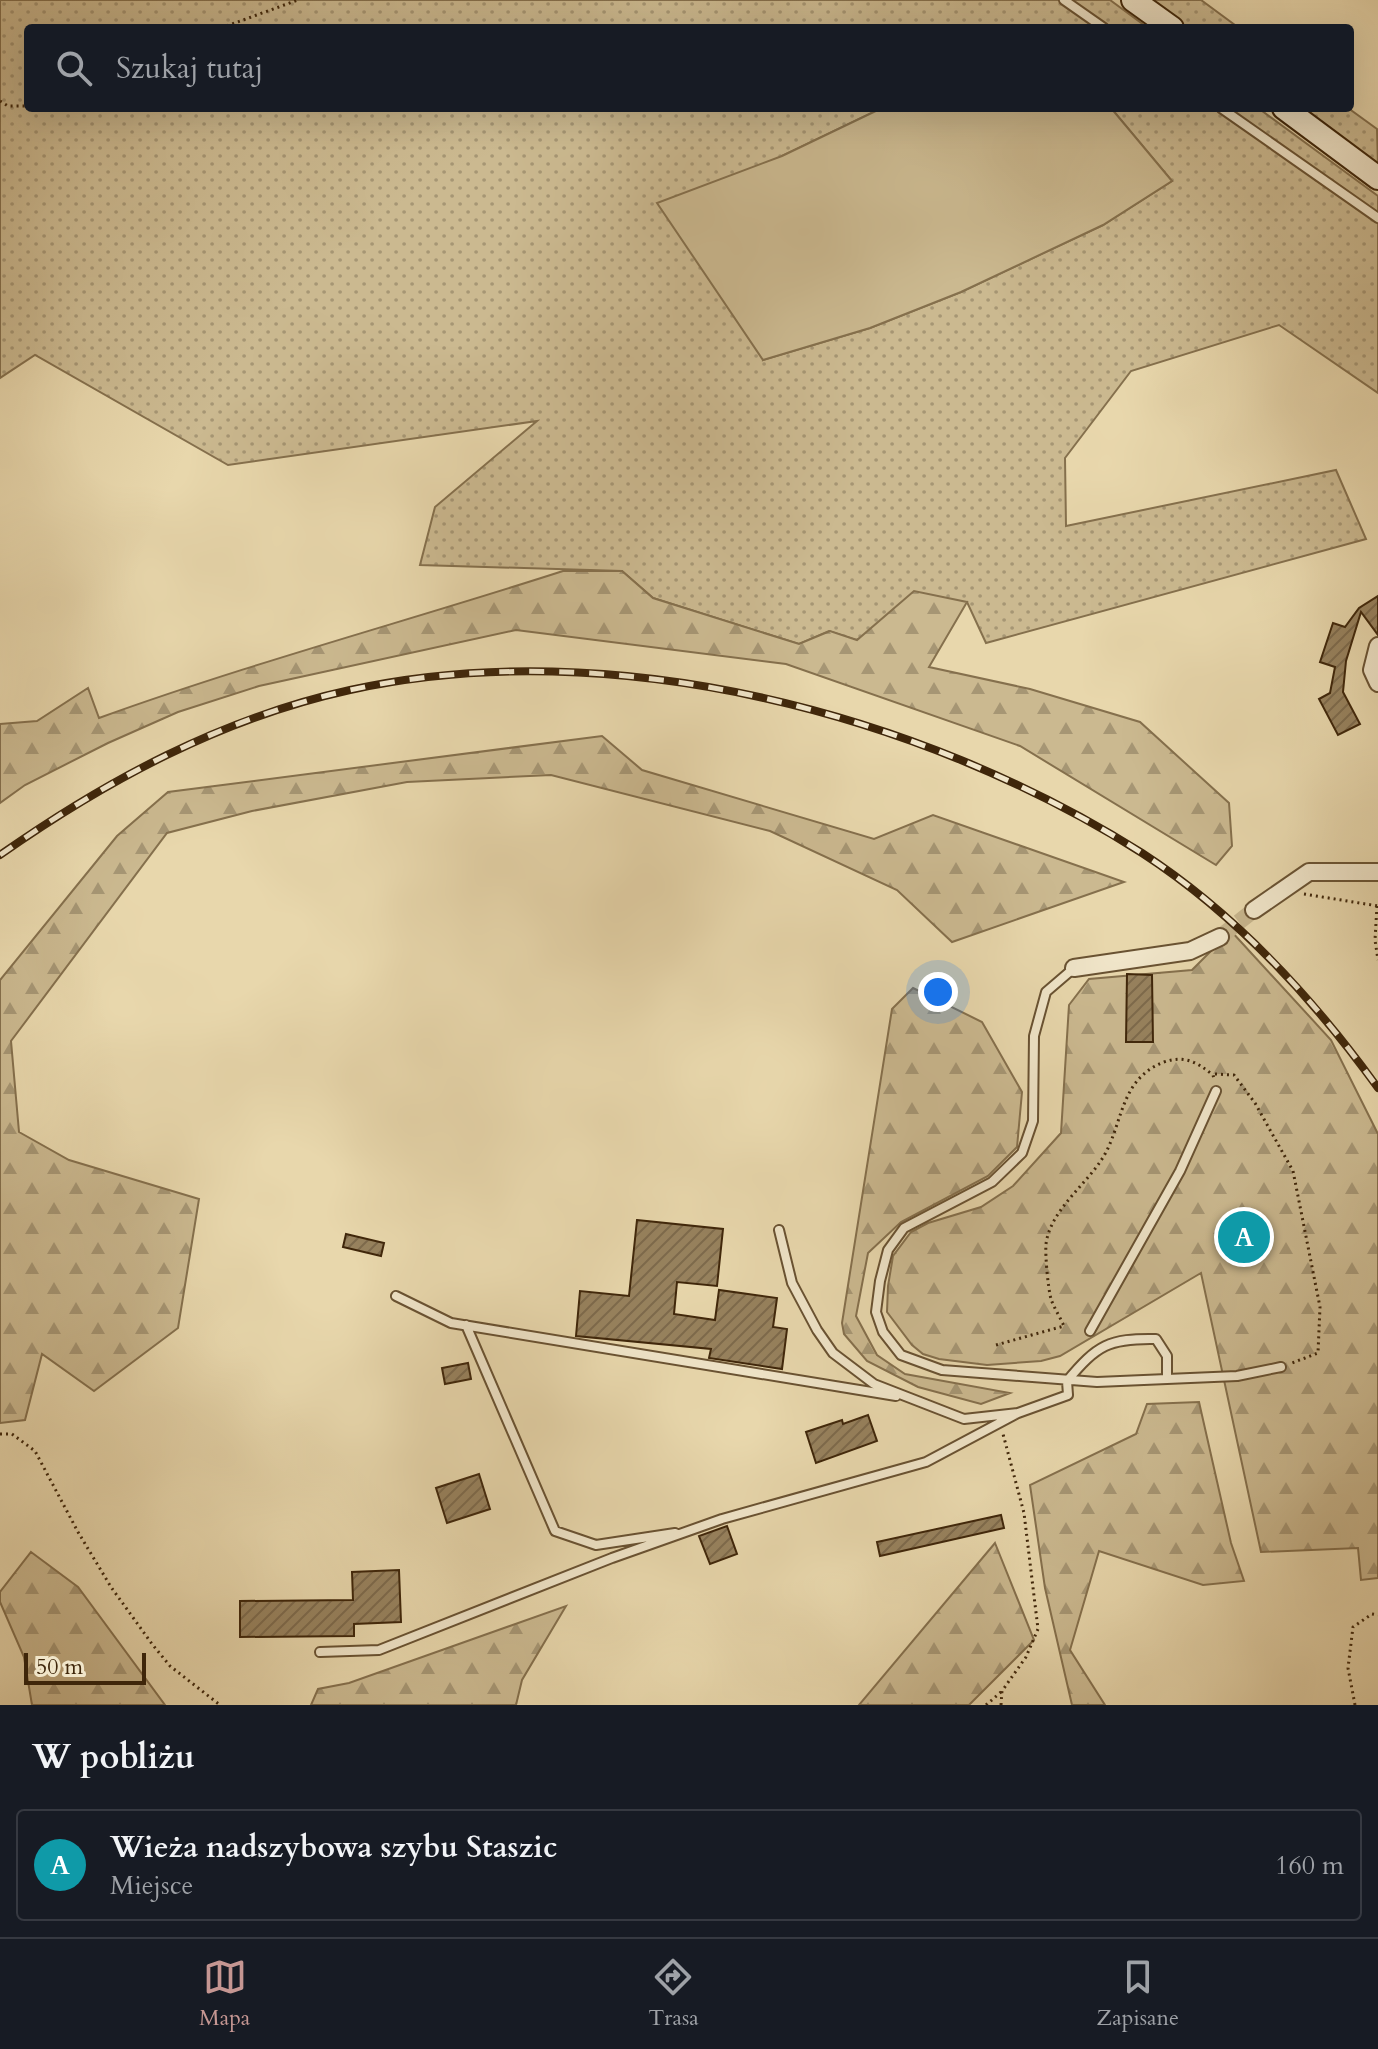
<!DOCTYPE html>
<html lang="pl">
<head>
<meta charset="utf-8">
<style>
	body { margin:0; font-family:Cardo,serif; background:#20242c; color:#f1f3f6 }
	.scale { position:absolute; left:24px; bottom:20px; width:122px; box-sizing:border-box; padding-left:8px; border:4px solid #3f260a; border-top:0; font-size:22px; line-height:28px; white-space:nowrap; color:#3f260a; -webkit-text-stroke:6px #f0e5c9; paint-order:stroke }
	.you { position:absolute; left:938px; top:992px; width:28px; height:28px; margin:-20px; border:6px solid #fff; border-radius:50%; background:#1a73e8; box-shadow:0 0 0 12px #1a73e833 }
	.badge { display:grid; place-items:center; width:52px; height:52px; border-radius:50%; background:#c59692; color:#fff; font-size:26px; font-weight:700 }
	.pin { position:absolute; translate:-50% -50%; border:4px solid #fff; box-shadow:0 2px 8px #0006 }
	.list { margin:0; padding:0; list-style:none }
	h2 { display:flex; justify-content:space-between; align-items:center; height:104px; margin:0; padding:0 32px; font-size:34px }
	h2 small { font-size:26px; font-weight:400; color:#9ea1a6 }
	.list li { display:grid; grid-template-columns:52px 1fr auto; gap:24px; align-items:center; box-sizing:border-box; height:112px; margin:0 16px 16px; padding:0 16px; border:2px solid #363941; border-radius:8px }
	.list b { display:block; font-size:30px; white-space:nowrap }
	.list p { margin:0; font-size:26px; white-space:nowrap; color:#9ea1a6 }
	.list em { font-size:26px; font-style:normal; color:#9ea1a6 }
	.icon { flex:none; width:44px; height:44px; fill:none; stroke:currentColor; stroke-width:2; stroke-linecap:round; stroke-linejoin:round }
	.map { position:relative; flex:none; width:1378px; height:1705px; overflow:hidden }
	.search { position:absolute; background:#171b24; box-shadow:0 8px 32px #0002; left:24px; right:24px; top:24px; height:88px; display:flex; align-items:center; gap:20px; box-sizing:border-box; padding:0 28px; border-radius:8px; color:#9ea1a6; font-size:30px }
	.sheet { height:232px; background:#171b24 }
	nav { display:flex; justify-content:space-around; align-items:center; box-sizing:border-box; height:112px; border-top:2px solid #363941; background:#171b24; font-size:22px; color:#9ea1a6 }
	nav a { display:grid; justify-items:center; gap:4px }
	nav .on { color:#c59692 }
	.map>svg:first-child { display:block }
	.grass { fill:url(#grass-dots); stroke:#85704d; stroke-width:2 }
	.forest { fill:url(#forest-firs); stroke:#85704d; stroke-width:2 }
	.garden { fill:#cbb990; stroke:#85704d; stroke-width:2 }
	.building { fill:url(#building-hatch); stroke:#3f260a; stroke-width:2 }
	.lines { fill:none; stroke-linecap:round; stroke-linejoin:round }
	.minor-tunnel { stroke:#c6b48c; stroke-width:16; stroke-dasharray:16 8; stroke-linecap:butt }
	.service-casing { stroke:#695232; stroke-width:12 }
	.minor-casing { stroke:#695232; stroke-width:20 }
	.secondary-casing { stroke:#3f260a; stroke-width:26 }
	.path { stroke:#3f260a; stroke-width:3; stroke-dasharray:2 4; stroke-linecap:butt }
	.service { stroke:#f0e5c9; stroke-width:8 }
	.minor { stroke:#f0e5c9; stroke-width:16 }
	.secondary { stroke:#f0e5c9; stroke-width:22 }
	.rail-casing { stroke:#3f260a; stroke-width:8 }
	.rail { stroke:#f0e5c9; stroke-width:5; stroke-dasharray:15; stroke-linecap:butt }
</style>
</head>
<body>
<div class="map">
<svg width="1378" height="1705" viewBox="0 0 1378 1705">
	<defs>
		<pattern id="grass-dots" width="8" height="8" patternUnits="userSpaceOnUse" patternTransform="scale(2)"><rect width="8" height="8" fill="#cbb990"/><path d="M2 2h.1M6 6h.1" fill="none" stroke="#a69674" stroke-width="1.8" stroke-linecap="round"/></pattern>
		<pattern id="forest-firs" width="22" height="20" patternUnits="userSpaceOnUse" patternTransform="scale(2)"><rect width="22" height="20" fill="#cbb990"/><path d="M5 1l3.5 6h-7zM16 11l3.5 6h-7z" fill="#a69674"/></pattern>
		<pattern id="building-hatch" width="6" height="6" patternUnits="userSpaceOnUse" patternTransform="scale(2)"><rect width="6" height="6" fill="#97825e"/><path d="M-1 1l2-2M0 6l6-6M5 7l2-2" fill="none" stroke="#7d6a4c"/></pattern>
	</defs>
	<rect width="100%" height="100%" fill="#e8d7ac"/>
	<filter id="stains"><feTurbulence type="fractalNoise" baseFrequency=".0025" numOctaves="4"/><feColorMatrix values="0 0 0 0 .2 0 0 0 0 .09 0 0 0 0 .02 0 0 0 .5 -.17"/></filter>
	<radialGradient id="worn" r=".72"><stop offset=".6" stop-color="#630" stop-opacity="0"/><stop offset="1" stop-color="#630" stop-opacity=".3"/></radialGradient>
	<path class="grass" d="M 0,0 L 1064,0 L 1104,28 L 28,28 L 28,108 L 882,108 L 782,156 L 763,360 L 870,328 L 961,292 L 1103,225 L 1172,181 L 1111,108 L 1104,108 L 1221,108 L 1378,218 L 1378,393 L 1279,325 L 1131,371 L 1065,458 L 1066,526 L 1336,470 L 1366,539 L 986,643 L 967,602 L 856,640 L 829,631 L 799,644 L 653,598 L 622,571 L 420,565 L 435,507 L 537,421 L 228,465 L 35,355 L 0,378 Z
		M 1069,0 L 1110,0 L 1148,28 L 1109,28 Z
		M 1149,0 L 1201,0 L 1239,28 L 1188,28 Z
		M 1227,108 L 1258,108 L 1378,196 L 1378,216 Z
		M 1297,108 L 1348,108 L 1377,129 L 1378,167 Z"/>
	<path class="forest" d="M 563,571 L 622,571 L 653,598 L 799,644 L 830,631 L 857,640 L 914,591 L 967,602 L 929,667 L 1030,689 L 1140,722 L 1229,803 L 1232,846 L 1216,865 L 1020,746 L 786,664 L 516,630 L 259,686 L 178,712 L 108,743 L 25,785 L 0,803 L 0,724 L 37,721 L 88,688 L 99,718 C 251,663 408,621 563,571 Z
		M 602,736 L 642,770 L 874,839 L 933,815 L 1124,882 L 952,942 L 897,890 L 770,831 L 551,775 L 407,782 L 252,811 L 167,833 L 11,1041 L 19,1132 L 69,1160 L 199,1199 L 178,1328 L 94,1391 L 42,1354 L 25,1420 L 0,1423 L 0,980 L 117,836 L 168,792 Z
		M 1231,931 L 1331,1040 L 1378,1134 L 1378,1578 L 1361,1580 L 1358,1548 L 1261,1552 L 1201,1273 L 1060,1356 L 1041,1361 L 987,1365 L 939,1359 L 923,1354 L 912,1345 L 887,1312 L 888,1286 L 893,1256 L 911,1232 L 928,1223 L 981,1207 L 1013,1186 L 1061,1133 L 1069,1005 L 1089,979 L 1192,970 Z
		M 913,988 L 982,1022 L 1022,1092 L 1017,1147 L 988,1176 L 901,1222 L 868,1253 L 856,1316 L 877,1355 L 905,1374 L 1010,1393 L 981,1404 L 918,1387 L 867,1361 L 844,1334 L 842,1323 L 892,1009 Z
		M 1199,1402 L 1231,1543 L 1244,1581 L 1203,1585 L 1099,1551 L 1070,1650 L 1105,1705 L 1072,1705 L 1045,1588 L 1030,1485 L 1136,1434 L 1147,1404 Z
		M 995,1543 L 1034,1640 L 969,1705 L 859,1705 Z
		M 31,1552 L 78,1587 L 165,1705 L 32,1705 L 24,1657 L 0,1602 L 0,1592 Z
		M 566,1606 L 522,1680 L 516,1705 L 311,1705 L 318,1689 L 349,1683 Z"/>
	<path class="garden" d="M 882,108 L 1111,108 L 1172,181 L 1103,225 L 961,292 L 870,328 L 763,360 L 657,203 L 782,156 Z"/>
	<path class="building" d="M 1378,596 L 1378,635 L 1361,612 L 1346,661 L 1343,692 L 1360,724 L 1338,735 L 1319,699 L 1330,693 L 1335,667 L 1320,662 L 1333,623 L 1345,627 L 1359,608 Z
		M 1127,974 L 1152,975 L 1153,1042 L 1126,1042 Z
		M 1259,1218 L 1266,1247 L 1230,1256 L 1222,1228 Z
		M 637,1220 L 723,1229 L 717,1286 L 677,1282 L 674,1314 L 715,1320 L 719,1290 L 777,1298 L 773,1327 L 787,1329 L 782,1369 L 709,1358 L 711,1349 L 576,1336 L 580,1291 L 629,1296 Z
		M 346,1234 L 384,1243 L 381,1256 L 343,1247 Z
		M 468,1363 L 471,1379 L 445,1384 L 442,1368 Z
		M 868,1415 L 877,1441 L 816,1463 L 806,1432 L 842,1420 L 843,1424 Z
		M 479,1474 L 490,1509 L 447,1523 L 436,1488 Z
		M 1001,1515 L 1004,1528 L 880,1556 L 877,1542 Z
		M 727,1526 L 737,1554 L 710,1564 L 699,1536 Z
		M 399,1570 L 401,1622 L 354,1624 L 354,1636 L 240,1637 L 240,1601 L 353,1600 L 352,1572 Z"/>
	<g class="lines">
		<path class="minor-tunnel" d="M 1220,937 L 1254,910"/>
		<g class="service-casing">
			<path id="service" d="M 1064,0 L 1104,28
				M 1221,108 L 1378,218
				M 1074,968 L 1046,992 L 1034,1036 L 1033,1121 L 1022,1153 L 992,1182 L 904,1228 L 888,1250 L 880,1281 L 876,1312 L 883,1332 L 901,1355 L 942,1370 L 1097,1382 L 1237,1376 L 1281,1367
				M 779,1230 L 792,1283 L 817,1330 L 833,1353 L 874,1384 L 964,1419 L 1018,1413 L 1068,1395 L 1067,1381 C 1097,1345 1109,1338 1156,1339 L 1167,1356 L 1167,1378
				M 396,1296 L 451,1323 L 896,1396
				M 466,1325 L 555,1531 L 596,1545 L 675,1533
				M 1090,1331 L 1180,1171 L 1216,1091
				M 320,1652 L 379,1650 L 612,1558 L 722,1519 L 926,1462 L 1018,1413"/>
		</g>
		<g class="minor-casing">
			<path id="minor" d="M 1378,646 L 1372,670 L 1378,683
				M 1254,910 L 1309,872 L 1378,872
				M 1074,968 L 1190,951 L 1220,937"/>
		</g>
		<g class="secondary-casing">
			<path id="secondary" d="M 1133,0 L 1172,28
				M 1284,108 L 1378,178"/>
		</g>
		<path class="path" d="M 221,28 L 298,0
			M 0,101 L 8,106 L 28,106
			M 1304,894 L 1378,906
			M 1377,906 L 1375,940 L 1378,960
			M 1215,1074 L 1234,1075 L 1255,1103 L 1293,1171 L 1320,1307 L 1318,1353 L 1292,1363
			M 996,1345 L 1064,1326 C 1060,1317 1054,1308 1051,1299 C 1048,1288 1045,1255 1046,1244 C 1050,1212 1083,1187 1100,1162 C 1124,1128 1117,1080 1164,1062 C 1184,1055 1197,1062 1213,1075 L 1214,1079
			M 0,1434 L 12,1434 L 35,1451 L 78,1532 L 111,1587 L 152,1644 L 170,1666 L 220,1705
			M 986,1705 L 1001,1692
			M 1001,1705 L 1002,1691 L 1026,1657 L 1038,1629 L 1024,1513 L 1003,1434
			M 1355,1705 L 1348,1668 L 1353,1627 L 1372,1614 L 1378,1615"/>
		<use href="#service" class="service"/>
		<use href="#minor" class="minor"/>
		<use href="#secondary" class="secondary"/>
		<g class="rail-casing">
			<path id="rail" d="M 0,855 C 107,780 222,718 350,690 C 611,633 919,712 1142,853 C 1236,914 1313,998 1378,1088"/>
		</g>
		<use href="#rail" class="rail"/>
	</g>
	<rect width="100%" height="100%" filter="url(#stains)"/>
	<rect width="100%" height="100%" fill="url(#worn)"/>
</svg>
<div class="scale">50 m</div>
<div class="you"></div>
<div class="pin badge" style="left:1244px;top:1237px;background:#0f9aa8">A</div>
<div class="search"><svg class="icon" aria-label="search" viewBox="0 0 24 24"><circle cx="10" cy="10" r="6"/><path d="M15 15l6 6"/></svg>Szukaj tutaj</div>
</div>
<section class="sheet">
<h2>W pobliżu<small></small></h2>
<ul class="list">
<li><span class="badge" style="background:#0f9aa8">A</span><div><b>Wieża nadszybowa szybu Staszic</b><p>Miejsce</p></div><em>160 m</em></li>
</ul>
</section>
<nav>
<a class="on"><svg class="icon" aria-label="map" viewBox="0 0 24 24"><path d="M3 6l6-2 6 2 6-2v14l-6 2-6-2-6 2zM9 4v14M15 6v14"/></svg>Mapa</a>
<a><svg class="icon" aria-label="directions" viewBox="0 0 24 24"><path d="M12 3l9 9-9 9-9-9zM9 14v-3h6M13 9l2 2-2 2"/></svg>Trasa</a>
<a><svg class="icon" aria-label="saved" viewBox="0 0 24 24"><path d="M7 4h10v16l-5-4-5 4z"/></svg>Zapisane</a>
</nav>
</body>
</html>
